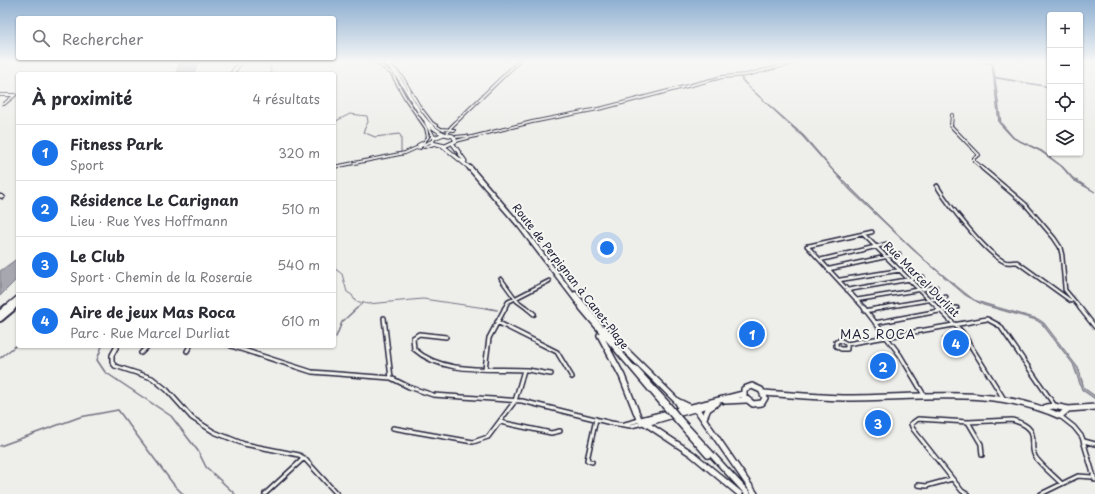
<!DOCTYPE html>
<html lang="fr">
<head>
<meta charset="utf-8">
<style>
	body { margin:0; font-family:"Playpen Sans",sans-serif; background:#f2f2f3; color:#2b2b33 }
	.controls { position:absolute; right:12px; top:12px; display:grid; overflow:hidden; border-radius:4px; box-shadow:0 1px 3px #0004 }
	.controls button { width:36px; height:36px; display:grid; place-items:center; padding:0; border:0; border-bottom:1px solid #e1e1e2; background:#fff; color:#2b2b33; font:20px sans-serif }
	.you { position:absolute; left:607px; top:248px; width:14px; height:14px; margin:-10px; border:3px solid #fff; border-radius:50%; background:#1a73e8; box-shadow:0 0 0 6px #1a73e833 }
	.badge { display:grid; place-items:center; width:26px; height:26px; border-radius:50%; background:#1a73e8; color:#fff; font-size:13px; font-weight:700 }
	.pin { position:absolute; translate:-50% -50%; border:2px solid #fff; box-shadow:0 1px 4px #0006 }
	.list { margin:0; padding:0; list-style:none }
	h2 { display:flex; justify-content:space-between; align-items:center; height:52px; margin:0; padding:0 16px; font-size:17px }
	h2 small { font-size:13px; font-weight:400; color:#7c7c81 }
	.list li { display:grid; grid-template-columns:26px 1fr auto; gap:12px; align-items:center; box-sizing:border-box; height:56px; padding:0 16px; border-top:1px solid #e1e1e2 }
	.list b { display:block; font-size:15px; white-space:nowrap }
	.list p { margin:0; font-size:13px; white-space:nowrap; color:#7c7c81 }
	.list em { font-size:13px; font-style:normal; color:#7c7c81 }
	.icon { flex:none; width:22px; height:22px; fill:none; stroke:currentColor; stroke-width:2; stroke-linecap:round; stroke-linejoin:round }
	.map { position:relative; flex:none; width:1095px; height:494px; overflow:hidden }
	.search { position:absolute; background:#fff; box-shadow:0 1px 3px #0004; left:16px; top:16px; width:320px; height:44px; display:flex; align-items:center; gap:10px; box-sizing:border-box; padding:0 14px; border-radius:4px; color:#7c7c81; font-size:15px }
	.panel { position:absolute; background:#fff; box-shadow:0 1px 3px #0004; left:16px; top:72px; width:320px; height:276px; border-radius:4px }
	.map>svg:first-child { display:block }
	.green { fill:#d0d0d1; stroke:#797986 }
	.water { fill:#a7a7af; stroke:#727281 }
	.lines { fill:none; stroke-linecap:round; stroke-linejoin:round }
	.stream-far1 { stroke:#727281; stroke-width:1 }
	.stream { stroke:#727281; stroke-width:1.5 }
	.street-far2-casing { stroke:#22223b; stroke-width:4 }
	.street-far1-casing { stroke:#22223b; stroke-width:5.5 }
	.street-casing { stroke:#22223b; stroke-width:6 }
	.secondary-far2-casing { stroke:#22223b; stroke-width:5 }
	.secondary-far1-casing { stroke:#22223b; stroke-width:7 }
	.secondary-casing { stroke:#22223b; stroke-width:8 }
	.highway-far2-casing { stroke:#22223b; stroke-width:5.5 }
	.highway-far1-casing { stroke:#22223b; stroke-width:8 }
	.highway-casing { stroke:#22223b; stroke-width:10 }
	.street-far2 { stroke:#f6f6f2; stroke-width:2 }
	.street-far1 { stroke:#f6f6f2; stroke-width:2.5 }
	.street { stroke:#f6f6f2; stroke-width:3 }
	.secondary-far2 { stroke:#f6f6f2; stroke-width:3 }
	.secondary-far1 { stroke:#f6f6f2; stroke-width:4 }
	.secondary { stroke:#f6f6f2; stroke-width:5 }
	.highway-far2 { stroke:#f6f6f2; stroke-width:3.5 }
	.highway-far1 { stroke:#f6f6f2; stroke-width:5 }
	.highway { stroke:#f6f6f2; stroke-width:6 }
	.secondary-bridge-casing { stroke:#22223b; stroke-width:8; stroke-linecap:butt }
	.secondary-bridge { stroke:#f6f6f2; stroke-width:5 }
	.labels { text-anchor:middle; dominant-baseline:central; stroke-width:4; stroke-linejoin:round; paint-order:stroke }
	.street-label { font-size:11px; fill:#22223b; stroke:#f6f6f2 }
	.neighbourhood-label { font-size:12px; letter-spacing:1px; fill:#22223b; stroke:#f6f6f2 }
</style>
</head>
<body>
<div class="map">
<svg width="1095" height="494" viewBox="0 0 1095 494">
	<rect width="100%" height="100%" fill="#eeeeeb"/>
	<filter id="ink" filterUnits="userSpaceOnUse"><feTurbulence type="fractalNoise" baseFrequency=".025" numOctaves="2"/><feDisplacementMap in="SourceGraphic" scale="8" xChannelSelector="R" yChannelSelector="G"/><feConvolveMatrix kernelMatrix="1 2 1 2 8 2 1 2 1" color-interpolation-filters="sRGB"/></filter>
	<g filter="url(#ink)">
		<path class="green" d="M 961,336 L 970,349 L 949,349 L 942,337 Z"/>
		<path class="water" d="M 181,62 L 199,62 L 194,74 L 185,74 L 185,70 L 181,74 L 176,74 L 179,64 Z
			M 981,62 L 993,64 L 995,77 L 1050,87 L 995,78 L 1001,123 L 1014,138 L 1042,151 L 1063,167 L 1073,178 L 1095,192 L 1073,180 L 1061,166 L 1040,151 L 1013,138 L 999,123 L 992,64 Z
			M 740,76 L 749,87 L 804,136 L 833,170 L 886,223 L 926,261 L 965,293 L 974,300 L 986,304 L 1038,319 L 1044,323 L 1079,369 L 1084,388 L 1095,396 L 1095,399 L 1082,390 L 1073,364 L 1042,324 L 1036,320 L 983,305 L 965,295 L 912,249 L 850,190 L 802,136 L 742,81 Z
			M 18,258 L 18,278 L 0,296 L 0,271 Z"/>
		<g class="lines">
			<path class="stream-far1" d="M 270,62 L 271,74
				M 334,122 L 350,114 L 367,116 L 368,122 L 363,132 L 375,137 L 399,134 L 401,136 L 401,152
				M 334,268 L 342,274 L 347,292 L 352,295 L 355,301 L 368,304 L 423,299 L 492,309
				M 356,309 L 363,303"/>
			<path class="stream" d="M 486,308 L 497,310
				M 336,337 L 342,322 L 357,308
				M 102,346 L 97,360 L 105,372 L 171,416 L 198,451 L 206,467 L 235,494
				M 0,358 L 18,344
				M 0,446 L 80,417 L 118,410 L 174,485 L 183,494"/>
			<g class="street-far2-casing">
				<path id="street-far2" d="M 376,62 L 392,74 L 406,99 L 426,128 L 428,137 L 424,142 L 418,145 L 420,148
					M 387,62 L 402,77 L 419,106 L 432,123 L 441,129 L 454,130
					M 0,95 L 15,95 L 4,104
					M 952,115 L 951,126 L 979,155 L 974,158 L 974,161 L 984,169
					M 447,134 L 451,127 L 518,62
					M 455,137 L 467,136
					M 456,141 L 532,122 L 603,108 L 722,77 L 746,75 L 797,62
					M 424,147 L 434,144
					M 334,167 L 405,153 L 432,141"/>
			</g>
			<g class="street-far1-casing">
				<path id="street-far1" d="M 982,168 L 1025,204 L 1054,238 L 1060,247 L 1062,255 L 1065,290 L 1081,309
					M 937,186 C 948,204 986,254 1005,262 C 1008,263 1013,262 1017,262 L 1071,301
					M 0,196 L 3,197
					M 863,234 L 939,309
					M 807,246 L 865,309
					M 808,246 L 872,232
					M 820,260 L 887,244
					M 829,269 L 899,254
					M 501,279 L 517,301 L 528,309
					M 839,280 L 901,270
					M 847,290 L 923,277
					M 856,300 L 936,287
					M 504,309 L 508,302 L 549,281
					M 875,309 L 946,297
					M 950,309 L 957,308"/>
			</g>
			<g class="street-casing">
				<path id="street" d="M 527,308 L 534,314
					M 864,308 L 900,355 L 924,395
					M 938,308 L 962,332 L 1004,399
					M 1080,308 L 1095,327
					M 865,311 L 881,308
					M 384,318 L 391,378
					M 497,322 L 557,352 L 572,377
					M 875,323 L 955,308
					M 446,337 L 419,334 L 413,338 L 414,349 C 443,375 490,368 527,370 C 535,371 543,373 551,374
					M 840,340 L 847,344 L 847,349 L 841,349 L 836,346 L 836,342 Z
					M 847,344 L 987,319 L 1000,326 L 1055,406
					M 117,346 L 112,355 L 112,362 L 115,366 L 152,378 L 167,390 L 192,418 L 214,432 L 244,444 L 299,455 L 304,458 L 337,494
					M 231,346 L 312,372 L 391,378 L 409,387 L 433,395 L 522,401 L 611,423 L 631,426 L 643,423
					M 187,351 L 190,346
					M 141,353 L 148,346
					M 485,369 L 489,338 L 505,308
					M 1060,416 L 1074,427 L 1082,437 L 1095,480
					M 500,422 L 551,433 L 560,431
					M 968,422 L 981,444 L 982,455
					M 625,424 L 640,420
					M 393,428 L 473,442 L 488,437 L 515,401 L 524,370
					M 1084,441 L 1095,444
					M 592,462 L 587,460 L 596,419
					M 918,485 L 926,486 L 952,479
					M 265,494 L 304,458
					M 967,494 L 962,491 L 913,429 L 911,424 L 918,419 L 968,422 L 1012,420 C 1045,429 1026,444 1036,458 C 1043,467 1053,475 1061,483
					M 1041,494 L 1078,476 L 1092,477"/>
			</g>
			<g class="secondary-far2-casing">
				<path id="secondary-far2" d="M 383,62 C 410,80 413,121 444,134
					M 426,122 L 434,138
					M 444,134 L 453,136 L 456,141 L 445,146 L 432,143 L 434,138 Z
					M 453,144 L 465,161
					M 443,146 L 471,169"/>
			</g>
			<g class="secondary-far1-casing">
				<path id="secondary-far1" d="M 470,168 L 520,226 L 583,309
					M 575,294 L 587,309"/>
			</g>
			<g class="secondary-casing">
				<path id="secondary" d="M 582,308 L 664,405
					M 586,308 L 604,332
					M 603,328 L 677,401 L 680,406 L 678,414
					M 600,335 L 622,376 L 639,419 L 692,454 L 740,494
					M 635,369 L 667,404
					M 752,386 L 761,390 L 765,398 L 762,403 L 753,404 L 744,397 L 744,389 Z
					M 764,393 C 792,395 821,398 849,398 C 920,398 993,386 1060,416 L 1068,409
					M 677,401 L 698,411 L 755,494
					M 725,401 L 746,400
					M 1046,407 L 1054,406 L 1068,409 L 1095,407
					M 704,418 L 708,409 L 717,403
					M 641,420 L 743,394
					M 681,421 L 748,494
					M 679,422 L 708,455
					M 646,423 L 708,405"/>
			</g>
			<g class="highway-far2-casing">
				<path id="highway-far2" d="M 232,74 L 240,62"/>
			</g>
			<g class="highway-far1-casing">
				<path id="highway-far1" d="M 6,309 L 18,299
					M 10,309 L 18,303"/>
			</g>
			<g class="highway-casing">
				<path id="highway" d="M 0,314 L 7,308
					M 0,318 L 12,308"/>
			</g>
			<use href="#street-far2" class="street-far2"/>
			<use href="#street-far1" class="street-far1"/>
			<use href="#street" class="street"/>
			<use href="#secondary-far2" class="secondary-far2"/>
			<use href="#secondary-far1" class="secondary-far1"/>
			<use href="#secondary" class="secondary"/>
			<use href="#highway-far2" class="highway-far2"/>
			<use href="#highway-far1" class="highway-far1"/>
			<use href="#highway" class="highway"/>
			<g class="secondary-bridge-casing">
				<path id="secondary-bridge" d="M 667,404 L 681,421
					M 664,405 L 679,422"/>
			</g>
			<use href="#secondary-bridge" class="secondary-bridge"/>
		</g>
	</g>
	<linearGradient id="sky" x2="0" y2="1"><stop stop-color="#8eafd1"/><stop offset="0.47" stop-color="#f7f7f6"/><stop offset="1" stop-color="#f7f7f6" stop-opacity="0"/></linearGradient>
	<rect width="1095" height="131" fill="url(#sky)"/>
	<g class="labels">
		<g class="street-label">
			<text transform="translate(571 276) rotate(52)">Route de Perpignan à Canet-Plage</text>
			<text transform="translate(922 279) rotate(45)">Rue Marcel Durliat</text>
		</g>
		<g class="neighbourhood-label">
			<text x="878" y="334">MAS ROCA</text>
		</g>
	</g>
</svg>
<div class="controls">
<button>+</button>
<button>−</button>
<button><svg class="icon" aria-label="locate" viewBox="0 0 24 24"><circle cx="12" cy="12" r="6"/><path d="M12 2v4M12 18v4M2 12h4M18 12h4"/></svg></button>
<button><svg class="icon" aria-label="layers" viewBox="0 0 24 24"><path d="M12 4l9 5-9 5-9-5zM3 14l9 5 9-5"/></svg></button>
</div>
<div class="you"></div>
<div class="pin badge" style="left:752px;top:334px">1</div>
<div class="pin badge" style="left:883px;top:366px">2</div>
<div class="pin badge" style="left:878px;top:423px">3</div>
<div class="pin badge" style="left:956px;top:343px">4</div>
<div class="search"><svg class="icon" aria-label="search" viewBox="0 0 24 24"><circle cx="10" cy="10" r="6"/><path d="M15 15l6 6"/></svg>Rechercher</div>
<section class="panel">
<h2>À proximité<small>4 résultats</small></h2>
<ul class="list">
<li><span class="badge">1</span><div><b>Fitness Park</b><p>Sport</p></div><em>320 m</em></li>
<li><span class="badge">2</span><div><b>Résidence Le Carignan</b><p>Lieu · Rue Yves Hoffmann</p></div><em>510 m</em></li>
<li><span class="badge">3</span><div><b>Le Club</b><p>Sport · Chemin de la Roseraie</p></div><em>540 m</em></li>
<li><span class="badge">4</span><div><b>Aire de jeux Mas Roca</b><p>Parc · Rue Marcel Durliat</p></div><em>610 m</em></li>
</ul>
</section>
</div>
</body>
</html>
